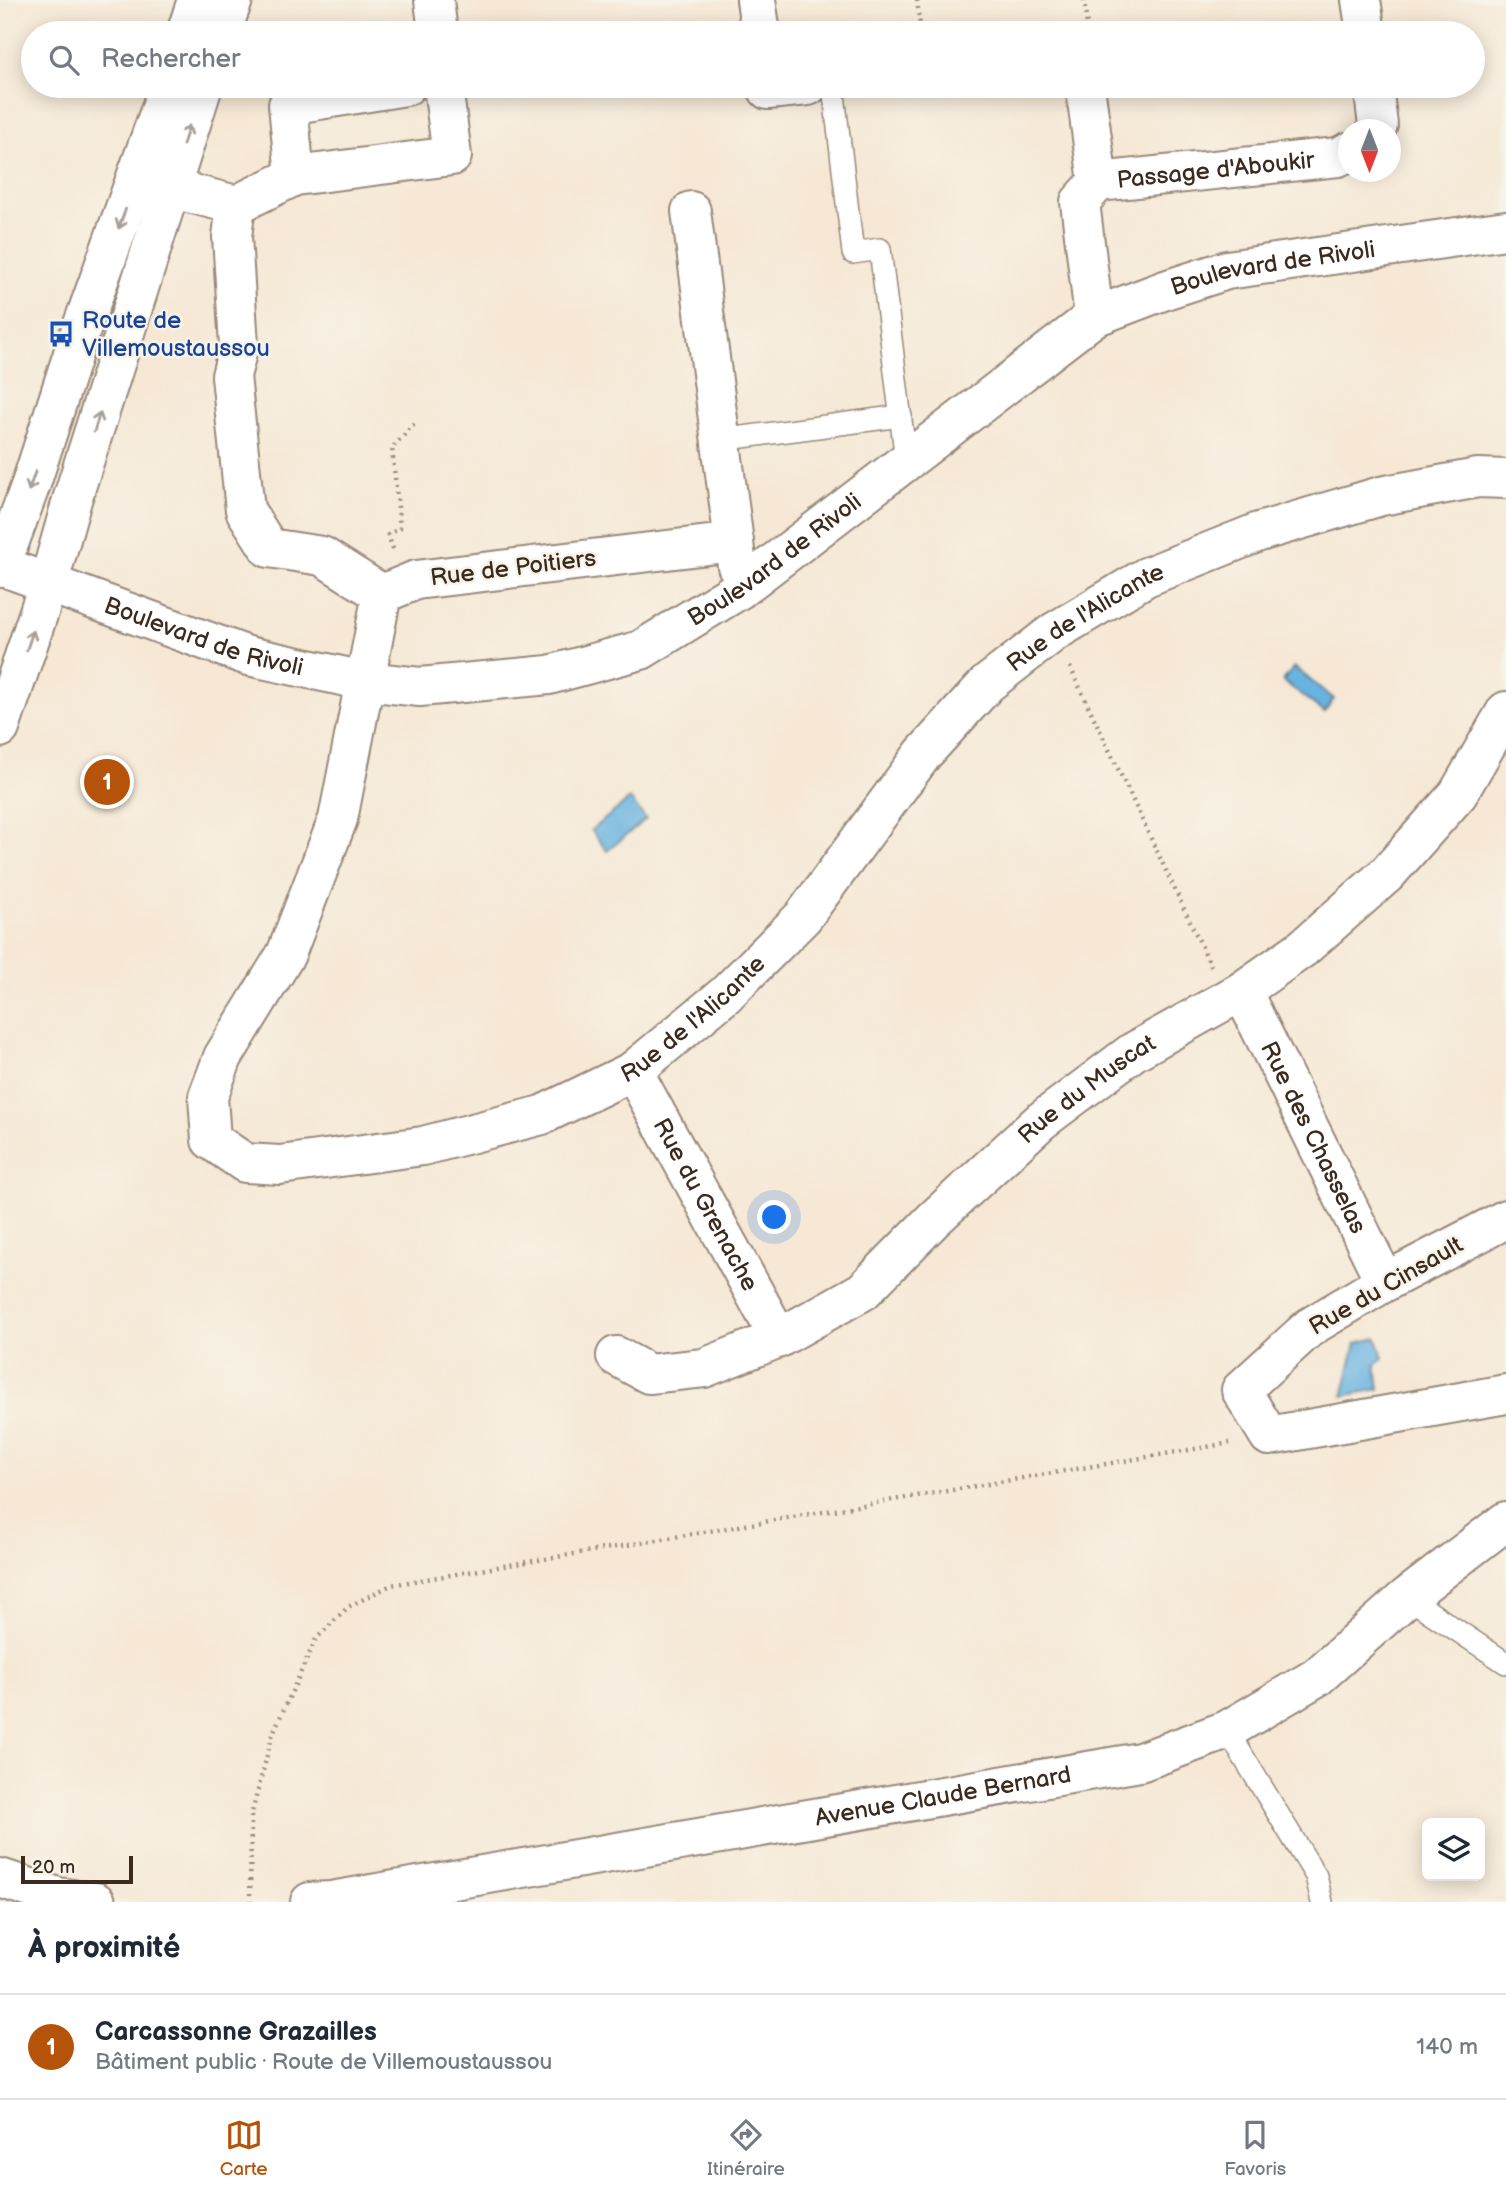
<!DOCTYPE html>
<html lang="fr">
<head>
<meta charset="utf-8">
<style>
	body { margin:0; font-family:"Balsamiq Sans",sans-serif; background:#f2f2f3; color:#1f2937 }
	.controls { position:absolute; right:21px; bottom:21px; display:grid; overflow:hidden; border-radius:10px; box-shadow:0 4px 18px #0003 }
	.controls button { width:63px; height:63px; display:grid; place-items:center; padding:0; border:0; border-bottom:2px solid #e0e1e3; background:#fff; color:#1f2937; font:35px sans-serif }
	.compass { position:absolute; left:1338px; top:119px; width:63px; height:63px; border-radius:50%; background:#fff; box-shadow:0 4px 18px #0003; rotate:180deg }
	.scale { position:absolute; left:21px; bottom:18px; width:112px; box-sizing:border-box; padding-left:7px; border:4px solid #3b2a1e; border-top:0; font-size:19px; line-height:24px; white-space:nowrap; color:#3b2a1e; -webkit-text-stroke:5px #f7f3e8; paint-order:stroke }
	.you { position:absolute; left:775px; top:1218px; width:24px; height:24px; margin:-18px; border:5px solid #fff; border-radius:50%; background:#1a73e8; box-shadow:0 0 0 10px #1a73e833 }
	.badge { display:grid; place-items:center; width:46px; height:46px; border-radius:50%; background:#b45309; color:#fff; font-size:23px; font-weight:700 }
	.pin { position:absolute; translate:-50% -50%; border:4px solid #fff; box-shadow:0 2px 7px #0006 }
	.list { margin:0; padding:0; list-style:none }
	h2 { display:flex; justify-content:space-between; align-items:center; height:91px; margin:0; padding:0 28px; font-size:30px }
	h2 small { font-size:23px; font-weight:400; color:#747a83 }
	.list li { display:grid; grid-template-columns:46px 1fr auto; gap:21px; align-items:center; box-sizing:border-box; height:105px; padding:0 28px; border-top:2px solid #e0e1e3 }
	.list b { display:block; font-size:26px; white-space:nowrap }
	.list p { margin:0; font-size:23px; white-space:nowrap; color:#747a83 }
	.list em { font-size:23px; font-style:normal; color:#747a83 }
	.icon { flex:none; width:38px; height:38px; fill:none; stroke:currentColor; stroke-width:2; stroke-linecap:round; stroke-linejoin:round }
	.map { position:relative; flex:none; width:1506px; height:1902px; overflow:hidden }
	.search { position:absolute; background:#fff; box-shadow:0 4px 18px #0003; left:21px; right:21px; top:21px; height:77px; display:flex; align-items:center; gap:18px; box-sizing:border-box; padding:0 24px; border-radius:38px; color:#747a83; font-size:26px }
	.sheet { height:196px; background:#fff }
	nav { display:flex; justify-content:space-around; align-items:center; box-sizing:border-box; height:98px; border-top:2px solid #e0e1e3; background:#fff; font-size:19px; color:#747a83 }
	nav a { display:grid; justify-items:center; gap:4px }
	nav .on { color:#b45309 }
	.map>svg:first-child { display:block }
	.water { fill:#67b3e0; stroke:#516e7f; stroke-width:2 }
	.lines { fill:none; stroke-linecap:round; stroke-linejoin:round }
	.service-casing { stroke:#98897a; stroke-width:24 }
	.minor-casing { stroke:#98897a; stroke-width:42 }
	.tertiary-casing { stroke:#98897a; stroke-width:42 }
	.path { stroke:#98897a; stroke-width:4.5; stroke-dasharray:2 5; stroke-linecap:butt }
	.service { stroke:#fff; stroke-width:21 }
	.minor { stroke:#fff; stroke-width:38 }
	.tertiary { stroke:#fff; stroke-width:38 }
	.oneway { stroke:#a79f9a }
	.labels { text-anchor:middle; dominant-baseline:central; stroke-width:5; stroke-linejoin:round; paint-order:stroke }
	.street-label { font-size:24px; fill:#3b2a1e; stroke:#f7f3e8 }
	.transit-label { font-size:24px; fill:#164399; stroke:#f7f3e8; text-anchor:start }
</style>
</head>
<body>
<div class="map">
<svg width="1506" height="1902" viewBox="0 0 1506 1902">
	<rect width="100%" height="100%" fill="#f7f3e8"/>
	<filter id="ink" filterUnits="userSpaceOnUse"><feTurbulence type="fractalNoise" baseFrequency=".0143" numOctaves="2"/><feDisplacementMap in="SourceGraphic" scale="14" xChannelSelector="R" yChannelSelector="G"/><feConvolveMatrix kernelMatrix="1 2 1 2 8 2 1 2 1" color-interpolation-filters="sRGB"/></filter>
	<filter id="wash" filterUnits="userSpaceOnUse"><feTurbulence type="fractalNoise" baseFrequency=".00686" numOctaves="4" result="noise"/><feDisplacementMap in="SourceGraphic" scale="28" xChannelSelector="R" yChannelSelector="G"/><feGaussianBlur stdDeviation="1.57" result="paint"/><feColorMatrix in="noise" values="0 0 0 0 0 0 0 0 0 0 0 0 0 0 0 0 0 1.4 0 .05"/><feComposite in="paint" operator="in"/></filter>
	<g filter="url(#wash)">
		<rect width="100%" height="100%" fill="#f6e8d5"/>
		<path class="water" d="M 1294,667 L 1334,699 L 1324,712 L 1283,681 Z
			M 630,799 L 646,819 L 607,851 L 591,830 Z
			M 1377,1338 L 1383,1358 L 1376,1365 L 1379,1389 L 1343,1396 L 1356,1343 Z"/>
	</g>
	<g filter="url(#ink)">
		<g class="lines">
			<g class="service-casing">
				<path id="service" d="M 833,86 L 853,253 L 880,249 L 906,461
					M 720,440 L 901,416
					M 1407,1597 L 1506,1663
					M 1227,1730 L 1316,1876 L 1322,1902"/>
			</g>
			<g class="minor-casing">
				<g id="minor">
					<path d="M 434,0 L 438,33"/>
					<path d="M 756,0 L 761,33"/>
					<path d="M 1361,0 L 1366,33"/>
					<path d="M 767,86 L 768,90 L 808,86"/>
					<path d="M 1085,86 L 1098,182"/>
					<path d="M 1373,86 L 1378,125 L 1376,130"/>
					<path d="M 295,176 L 288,105 L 406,86"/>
					<path d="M 141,177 L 169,188 L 236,205"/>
					<path d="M 691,211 L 737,566"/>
					<path id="s1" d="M 1094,317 L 1080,202 L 1098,182 L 1338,157 L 1348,152"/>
					<path id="s2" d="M 734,542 L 416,580 L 382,594 L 338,819 L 286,954 L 223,1057 L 208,1097 L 211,1140 L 245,1163 L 280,1165 L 423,1146 L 542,1115 L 633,1071 L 725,995 L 803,917 L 923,754 L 987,684 L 1054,632 L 1146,577 L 1259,532 L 1381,496 L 1478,478 L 1506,479"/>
					<path d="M 382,594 L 322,556 L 269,548 L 245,510 L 231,376 L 239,345 L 232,237 L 236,205 L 295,176 L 452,156 L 443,86"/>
					<path id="s3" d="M 1242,991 L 1385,1282"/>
					<path id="s4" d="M 633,1071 L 779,1338"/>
					<path d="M 1506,1219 L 1385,1282 L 1310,1327 L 1241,1390 L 1269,1436 L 1506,1394"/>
					<path id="s5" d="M 616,1356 L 649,1374 L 704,1368 L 779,1338 L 863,1291 L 934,1219 L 1041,1121 L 1133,1052 L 1242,991 L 1303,948 L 1387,874 L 1458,794 L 1506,711"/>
					<path d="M 0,1878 L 58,1897 L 96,1902"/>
					<path id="s6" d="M 310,1902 L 331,1901 L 1140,1762 L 1227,1730 L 1317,1677 L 1407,1597 L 1506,1521"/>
				</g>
			</g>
			<g class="tertiary-casing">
				<g id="tertiary">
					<path d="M 186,33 L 197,0"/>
					<path d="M 221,33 L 233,0"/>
					<path id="s7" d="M 1,566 L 248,656 L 365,681 L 420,687 L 549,675 L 641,650 L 740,589 L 1094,317 L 1165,290 L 1227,270 L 1506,230"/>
					<path d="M 0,568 L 31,484 L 77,341 L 169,86"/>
					<path d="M 0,728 L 48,585 L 72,500 L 203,86"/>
				</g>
			</g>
			<path class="path" d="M 917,0 L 921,33
				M 1084,0 L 1087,25 L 1085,33
				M 393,549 L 388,535 L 400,528 L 392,448 L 415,423
				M 1070,667 L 1211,966
				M 250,1902 L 251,1816 L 273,1733 L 316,1639 L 348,1607 L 391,1585 L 1230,1443"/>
			<use href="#service" class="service"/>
			<use href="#minor" class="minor"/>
			<use href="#tertiary" class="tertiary"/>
		</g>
		<defs><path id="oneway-shaft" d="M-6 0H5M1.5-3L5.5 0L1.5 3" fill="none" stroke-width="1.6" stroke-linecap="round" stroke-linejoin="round" transform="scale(1.75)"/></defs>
		<g class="oneway">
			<use href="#oneway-shaft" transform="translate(186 135) rotate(-73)"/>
			<use href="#oneway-shaft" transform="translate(122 219) rotate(110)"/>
			<use href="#oneway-shaft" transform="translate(97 422) rotate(-73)"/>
			<use href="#oneway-shaft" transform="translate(32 481) rotate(109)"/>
			<use href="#oneway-shaft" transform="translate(30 640) rotate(-71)"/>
		</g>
	</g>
	<defs>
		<g id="bus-bare" transform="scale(2.1)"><path d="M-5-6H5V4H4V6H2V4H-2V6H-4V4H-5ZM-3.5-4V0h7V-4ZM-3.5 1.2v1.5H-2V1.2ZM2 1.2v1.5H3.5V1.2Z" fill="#1a4fb4" stroke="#f7f3e8" stroke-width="2.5" paint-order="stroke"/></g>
	</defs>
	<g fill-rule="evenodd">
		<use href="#bus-bare" x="61" y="334"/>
	</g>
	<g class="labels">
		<g class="street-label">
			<text stroke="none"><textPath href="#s1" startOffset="261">Passage d'Aboukir</textPath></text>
			<text stroke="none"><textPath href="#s7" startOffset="1412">Boulevard de Rivoli</textPath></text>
			<text stroke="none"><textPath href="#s7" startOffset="824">Boulevard de Rivoli</textPath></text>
			<text transform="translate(513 568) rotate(-7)">Rue de Poitiers</text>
			<text stroke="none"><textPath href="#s2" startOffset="2028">Rue de l'Alicante</textPath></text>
			<text stroke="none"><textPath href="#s7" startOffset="215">Boulevard de Rivoli</textPath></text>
			<text stroke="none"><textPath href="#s2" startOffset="1461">Rue de l'Alicante</textPath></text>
			<text stroke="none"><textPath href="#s5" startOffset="572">Rue du Muscat</textPath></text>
			<text stroke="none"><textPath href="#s3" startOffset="163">Rue des Chasselas</textPath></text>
			<text stroke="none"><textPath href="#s4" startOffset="152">Rue du Grenache</textPath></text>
			<text transform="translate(1386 1286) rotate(-30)">Rue du Cinsault</text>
			<text stroke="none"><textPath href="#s6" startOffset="642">Avenue Claude Bernard</textPath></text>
		</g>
		<g class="transit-label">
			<text x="82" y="320">Route de<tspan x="82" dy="28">Villemoustaussou</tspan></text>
		</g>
	</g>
</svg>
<div class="controls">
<button><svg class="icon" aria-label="layers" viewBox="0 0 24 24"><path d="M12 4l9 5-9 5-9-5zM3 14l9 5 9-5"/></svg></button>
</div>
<svg class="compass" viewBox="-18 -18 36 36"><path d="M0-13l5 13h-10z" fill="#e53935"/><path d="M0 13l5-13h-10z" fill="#747a83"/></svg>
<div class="scale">20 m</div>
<div class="you"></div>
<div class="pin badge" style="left:107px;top:782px">1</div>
<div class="search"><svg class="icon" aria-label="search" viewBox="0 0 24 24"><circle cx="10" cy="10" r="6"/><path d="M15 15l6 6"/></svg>Rechercher</div>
</div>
<section class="sheet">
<h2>À proximité<small></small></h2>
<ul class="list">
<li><span class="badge">1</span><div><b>Carcassonne Grazailles</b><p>Bâtiment public · Route de Villemoustaussou</p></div><em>140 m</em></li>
</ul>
</section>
<nav>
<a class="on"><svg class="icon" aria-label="map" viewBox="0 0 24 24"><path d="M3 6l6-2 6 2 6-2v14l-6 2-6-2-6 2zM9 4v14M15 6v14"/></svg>Carte</a>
<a><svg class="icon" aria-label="directions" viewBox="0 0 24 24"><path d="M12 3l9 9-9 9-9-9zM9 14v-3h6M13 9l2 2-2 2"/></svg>Itinéraire</a>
<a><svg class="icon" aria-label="saved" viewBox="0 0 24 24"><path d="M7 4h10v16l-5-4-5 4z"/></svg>Favoris</a>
</nav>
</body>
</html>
